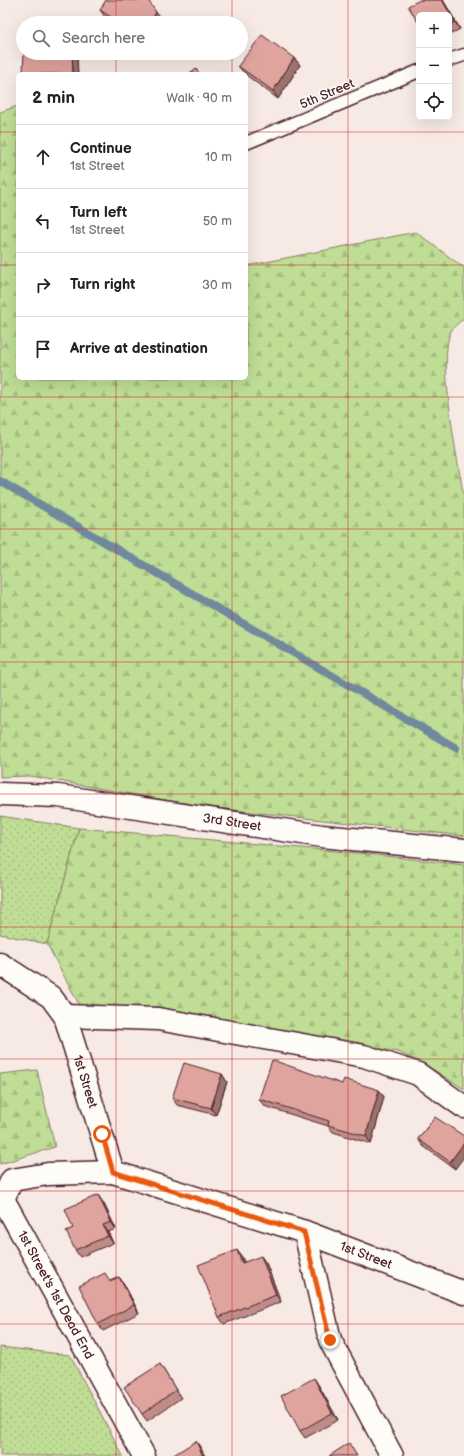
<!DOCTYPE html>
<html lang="en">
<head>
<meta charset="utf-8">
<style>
	body { margin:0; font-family:"Balsamiq Sans",sans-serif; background:#f2f2f2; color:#222 }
	.controls { position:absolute; right:12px; top:12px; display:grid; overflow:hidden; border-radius:6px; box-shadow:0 4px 16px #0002 }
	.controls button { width:36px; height:36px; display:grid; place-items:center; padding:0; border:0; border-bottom:1px solid #e0e0e0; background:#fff; color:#222; font:20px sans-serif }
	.stop { position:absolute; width:12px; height:12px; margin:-9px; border:3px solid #ea580c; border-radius:50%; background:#fff }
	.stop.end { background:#ea580c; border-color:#fff; box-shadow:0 1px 4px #0008 }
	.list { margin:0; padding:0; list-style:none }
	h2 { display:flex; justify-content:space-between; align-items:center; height:52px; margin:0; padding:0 16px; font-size:17px }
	h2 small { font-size:13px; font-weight:400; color:#767676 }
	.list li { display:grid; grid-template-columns:26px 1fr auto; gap:12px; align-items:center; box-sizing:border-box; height:64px; padding:0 16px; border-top:1px solid #e0e0e0 }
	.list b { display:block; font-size:15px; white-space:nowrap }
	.list p { margin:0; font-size:13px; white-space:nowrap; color:#767676 }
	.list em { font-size:13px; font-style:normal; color:#767676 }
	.icon { flex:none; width:22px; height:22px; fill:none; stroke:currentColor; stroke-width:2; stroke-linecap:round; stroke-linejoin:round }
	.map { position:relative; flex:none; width:464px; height:1456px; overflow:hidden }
	.search { position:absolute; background:#fff; box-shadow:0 4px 16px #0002; left:16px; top:16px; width:232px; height:44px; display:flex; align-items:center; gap:10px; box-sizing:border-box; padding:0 14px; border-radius:22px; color:#767676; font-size:15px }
	.panel { position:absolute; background:#fff; box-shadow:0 4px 16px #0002; left:16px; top:72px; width:232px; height:308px; border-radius:6px }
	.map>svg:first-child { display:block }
	.grass { fill:url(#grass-dots); stroke:#847e60 }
	.forest { fill:url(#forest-firs); stroke:#847e60 }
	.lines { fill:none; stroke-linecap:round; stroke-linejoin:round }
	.stream { stroke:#6f899d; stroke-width:8 }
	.lane-casing { stroke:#4a1f2b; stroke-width:15 }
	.street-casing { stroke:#4a1f2b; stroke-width:25 }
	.secondary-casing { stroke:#4a1f2b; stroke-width:25 }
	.lane { stroke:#fdfcf7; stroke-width:12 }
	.street { stroke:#fdfcf7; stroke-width:22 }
	.secondary { stroke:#fdfcf7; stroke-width:22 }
	.wall { fill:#bf8d87; stroke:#4a1f2b }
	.shaded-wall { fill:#9b736e; stroke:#4a1f2b }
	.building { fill:#dea49d; stroke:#4a1f2b }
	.route { stroke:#ea580c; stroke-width:5 }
	.grid { fill:none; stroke:#d62828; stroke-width:1; stroke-opacity:0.55 }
	.labels { text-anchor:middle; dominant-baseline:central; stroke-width:3; stroke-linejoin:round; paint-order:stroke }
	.street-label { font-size:13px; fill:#4a1f2b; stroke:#fdfcf7 }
</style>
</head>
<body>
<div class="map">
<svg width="464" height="1456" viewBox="0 0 464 1456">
	<defs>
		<pattern id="grass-dots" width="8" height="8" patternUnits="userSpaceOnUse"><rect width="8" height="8" fill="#bfdd95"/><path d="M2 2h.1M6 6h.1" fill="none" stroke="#a6bd81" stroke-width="1.8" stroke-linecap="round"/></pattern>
		<pattern id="forest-firs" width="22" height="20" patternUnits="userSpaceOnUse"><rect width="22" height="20" fill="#bfdd95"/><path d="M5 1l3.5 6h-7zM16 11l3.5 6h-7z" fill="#a6bd81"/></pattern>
	</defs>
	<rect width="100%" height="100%" fill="#f7eae5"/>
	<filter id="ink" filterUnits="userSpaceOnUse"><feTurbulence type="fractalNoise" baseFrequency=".025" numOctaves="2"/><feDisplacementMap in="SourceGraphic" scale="8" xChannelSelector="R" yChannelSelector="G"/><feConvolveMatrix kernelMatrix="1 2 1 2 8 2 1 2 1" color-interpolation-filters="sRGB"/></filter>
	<g filter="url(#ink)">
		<path class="grass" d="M 0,816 L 79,828 L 47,944 L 0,934 Z
			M 0,1347 L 70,1355 L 123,1456 L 0,1456 Z"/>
		<path class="forest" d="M 18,106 L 18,378 L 246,378 L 246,266 L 416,232 L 464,268 L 464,318 C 460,322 454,326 451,331 C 437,358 458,464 464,497 L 464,836 L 199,806 L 30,776 L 0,777 L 0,112 Z
			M 79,828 L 368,854 L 464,865 L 464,1089 L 424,1064 L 398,1052 L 157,1007 L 81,1008 L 47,944 Z
			M 37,1070 L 55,1147 L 0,1164 L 0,1074 Z"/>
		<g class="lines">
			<path class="stream" d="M 0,481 L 456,748"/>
			<g class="lane-casing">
				<path id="lane" d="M 449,60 L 464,55
					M 246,143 L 419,71"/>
			</g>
			<g class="street-casing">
				<g id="street">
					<path id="s1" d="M 0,964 L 51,997 L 65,1016 L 113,1172 L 305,1232 L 464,1293"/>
					<path d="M 65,1016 L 158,1019 L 364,1056 L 418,1074 L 464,1107"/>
					<path id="s2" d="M 113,1172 L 48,1174 L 12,1180 L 3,1199 L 144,1456"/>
					<path d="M 305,1232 L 330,1340 L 392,1456"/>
				</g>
			</g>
			<g class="secondary-casing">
				<g id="secondary">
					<path id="s3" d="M 0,794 L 58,796 L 322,836 L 464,850"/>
				</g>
			</g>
			<use href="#lane" class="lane"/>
			<use href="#street" class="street"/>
			<use href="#secondary" class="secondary"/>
		</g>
		<path class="wall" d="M 420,0 L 443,0 L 460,29 L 449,35 L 449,15 Z
			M 100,10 L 161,19 L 159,23 L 114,23 L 105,17 Z
			M 294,58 L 300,65 L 278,99 L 246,75 L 246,74 L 244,73 L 238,66 Z
			M 222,1074 L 227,1082 L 216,1115 L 177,1105 L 172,1098 Z
			M 342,1084 L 379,1090 L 384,1097 L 371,1144 L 333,1132 L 328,1126 L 264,1106 L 259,1099 Z
			M 435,1117 L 455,1169 L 423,1146 L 418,1139 Z
			M 103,1202 L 116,1229 L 108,1232 L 113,1243 L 80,1257 L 75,1250 L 73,1228 Z
			M 242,1257 L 244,1262 L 266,1263 L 281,1302 L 224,1324 L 219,1317 Z
			M 119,1277 L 124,1284 L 139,1313 L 103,1331 L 98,1324 L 111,1281 Z
			M 160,1364 L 181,1398 L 147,1421 L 142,1414 Z
			M 314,1378 L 319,1386 L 338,1420 L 305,1438 L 300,1431 Z"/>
		<path class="shaded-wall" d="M 442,0 L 443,0 L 460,29 L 455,22 Z
			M 156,12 L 161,19 L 159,23 L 150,23 Z
			M 72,53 L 77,53 L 78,74 L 73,74 Z
			M 294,58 L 300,65 L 278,99 L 273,91 Z
			M 222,1074 L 227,1082 L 216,1115 L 211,1108 Z
			M 379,1090 L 384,1097 L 371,1144 L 366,1136 Z
			M 464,1143 L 464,1157 L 455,1169 L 450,1162 Z
			M 98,1195 L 103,1202 L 116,1229 L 111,1222 Z
			M 103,1225 L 108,1232 L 113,1243 L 108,1236 Z
			M 237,1250 L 242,1257 L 247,1270 L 242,1263 Z
			M 261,1256 L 266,1263 L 281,1302 L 276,1295 Z
			M 119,1277 L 124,1284 L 139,1313 L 134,1305 Z
			M 314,1378 L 319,1386 L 338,1420 L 332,1413 Z
			M 196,1441 L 201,1448 L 205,1456 L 203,1456 Z"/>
		<path class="building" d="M 106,0 L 148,0 L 156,12 L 150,23 L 120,23 L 100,10 Z
			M 420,0 L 442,0 L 455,22 L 449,25 L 449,15 L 419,15 L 419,24 L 408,6 Z
			M 26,19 L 66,23 L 26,23 Z
			M 262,35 L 294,58 L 273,91 L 238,66 Z
			M 24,53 L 72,53 L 73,74 L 31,74 L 23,73 Z
			M 196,69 L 200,74 L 188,74 Z
			M 272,1060 L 342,1084 L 344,1079 L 379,1090 L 366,1136 L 328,1125 L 329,1121 L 259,1099 Z
			M 184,1063 L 222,1074 L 211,1108 L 172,1098 Z
			M 435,1117 L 464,1136 L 464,1143 L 450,1162 L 418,1139 Z
			M 98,1195 L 111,1222 L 103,1225 L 108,1236 L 75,1250 L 66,1231 L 73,1228 L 65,1209 Z
			M 237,1250 L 242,1263 L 261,1256 L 276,1295 L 219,1317 L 198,1265 Z
			M 105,1273 L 110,1281 L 119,1277 L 134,1305 L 98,1324 L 79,1286 Z
			M 160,1364 L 176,1390 L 142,1414 L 124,1387 Z
			M 314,1378 L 332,1413 L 300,1431 L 281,1396 Z
			M 196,1441 L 203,1456 L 172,1456 Z
			M 349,1443 L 357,1456 L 329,1456 Z"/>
	</g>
	<g class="lines" filter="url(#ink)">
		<path class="route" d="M 102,1134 L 113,1172 L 304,1232 L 330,1340"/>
	</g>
	<path class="grid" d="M 116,0 L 116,23M 232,0 L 232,23M 348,0 L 348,1456M 116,53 L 116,74M 232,53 L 232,74M 0,132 L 18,132M 246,132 L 464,132M 0,265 L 18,265M 246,265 L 464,265M 116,378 L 116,1456M 232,378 L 232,1456M 0,397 L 464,397M 0,529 L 464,529M 0,662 L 464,662M 0,794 L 464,794M 0,927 L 464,927M 0,1059 L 464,1059M 0,1191 L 464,1191M 0,1324 L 464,1324"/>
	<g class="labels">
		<g class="street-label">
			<text transform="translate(327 94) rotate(-23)">5th Street</text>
			<text stroke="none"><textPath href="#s3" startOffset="234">3rd Street</textPath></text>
			<text stroke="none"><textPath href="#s1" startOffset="153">1st Street</textPath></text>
			<text stroke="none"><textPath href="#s1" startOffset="514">1st Street</textPath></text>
			<text stroke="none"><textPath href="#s2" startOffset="232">1st Street's 1st Dead End</textPath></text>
		</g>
	</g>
</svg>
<div class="controls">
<button>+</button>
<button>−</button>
<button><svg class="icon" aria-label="locate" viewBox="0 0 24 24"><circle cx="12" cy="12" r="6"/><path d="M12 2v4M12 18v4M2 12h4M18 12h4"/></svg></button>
</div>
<div class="stop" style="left:102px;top:1134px"></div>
<div class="stop end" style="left:330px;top:1340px"></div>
<div class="search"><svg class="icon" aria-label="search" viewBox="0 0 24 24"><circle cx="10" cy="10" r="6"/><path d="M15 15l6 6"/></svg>Search here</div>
<section class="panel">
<h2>2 min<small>Walk · 90 m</small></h2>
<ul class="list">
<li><svg class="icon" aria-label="ahead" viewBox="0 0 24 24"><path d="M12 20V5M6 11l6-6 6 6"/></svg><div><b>Continue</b><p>1st Street</p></div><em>10 m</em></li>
<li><svg class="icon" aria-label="left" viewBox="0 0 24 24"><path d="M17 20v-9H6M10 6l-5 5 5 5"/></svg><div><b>Turn left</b><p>1st Street</p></div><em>50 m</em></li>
<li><svg class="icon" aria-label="right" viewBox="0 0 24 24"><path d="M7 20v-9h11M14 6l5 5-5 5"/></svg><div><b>Turn right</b></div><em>30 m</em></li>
<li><svg class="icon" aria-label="arrive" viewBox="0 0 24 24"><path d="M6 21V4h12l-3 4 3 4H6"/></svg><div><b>Arrive at destination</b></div></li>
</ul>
</section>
</div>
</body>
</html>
